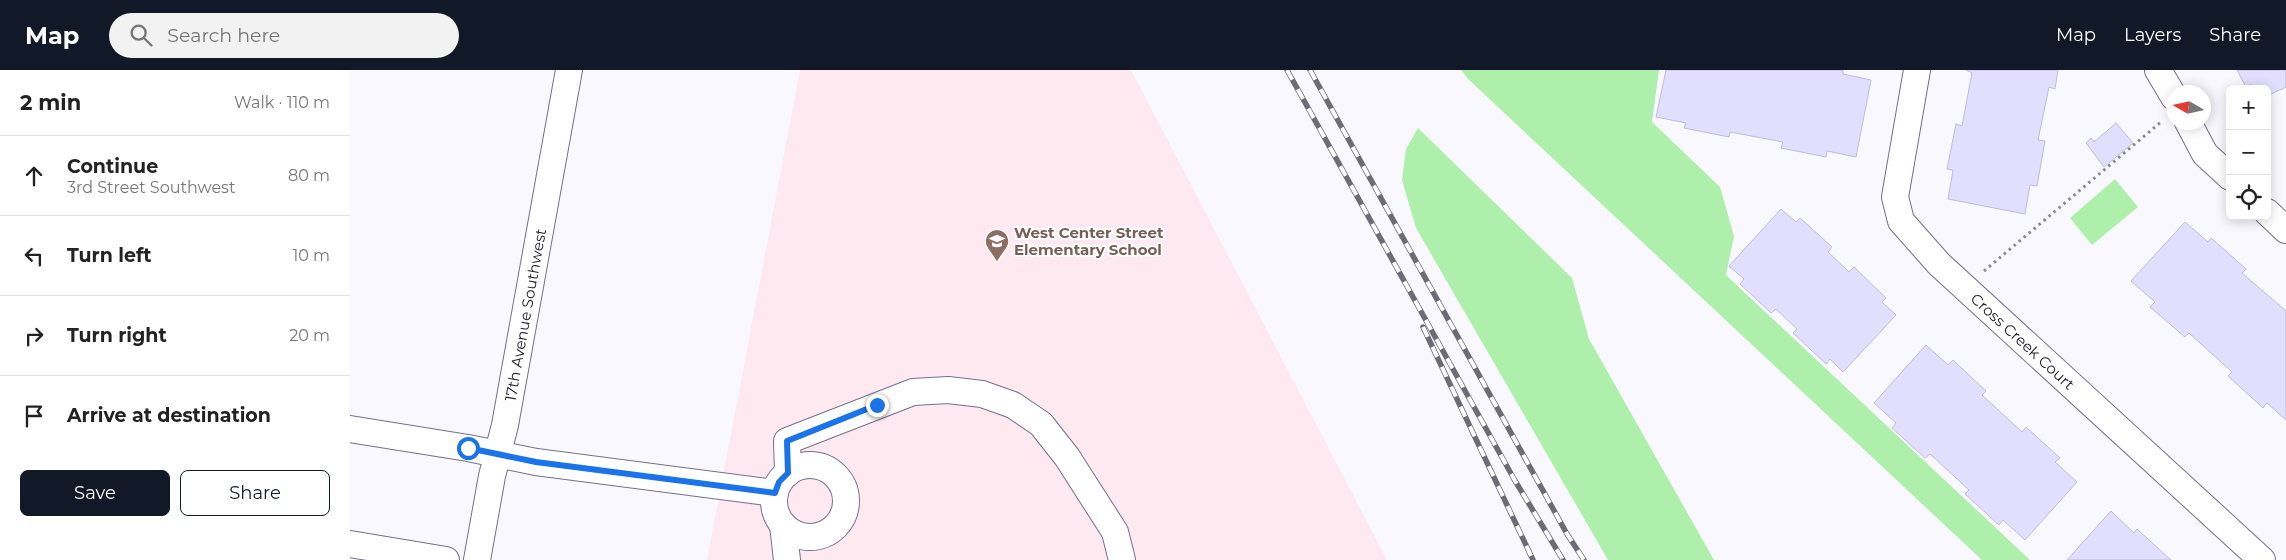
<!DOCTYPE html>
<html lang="en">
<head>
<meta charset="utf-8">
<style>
	body { margin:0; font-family:Montserrat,sans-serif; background:#f2f2f2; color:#222 }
	.controls { position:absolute; right:15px; top:15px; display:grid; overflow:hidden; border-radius:8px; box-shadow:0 2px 12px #0003 }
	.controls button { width:45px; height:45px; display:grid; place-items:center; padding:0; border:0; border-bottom:1px solid #e0e0e0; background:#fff; color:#222; font:25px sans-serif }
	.compass { position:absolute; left:1816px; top:15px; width:45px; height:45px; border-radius:50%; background:#fff; box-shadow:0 2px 12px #0003; rotate:279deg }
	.stop { position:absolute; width:15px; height:15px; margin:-11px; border:4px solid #1a73e8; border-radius:50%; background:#fff }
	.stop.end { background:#1a73e8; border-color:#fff; box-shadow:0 1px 5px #0008 }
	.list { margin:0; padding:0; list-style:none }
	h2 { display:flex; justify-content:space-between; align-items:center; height:65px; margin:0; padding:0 20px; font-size:21px }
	h2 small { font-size:16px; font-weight:400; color:#767676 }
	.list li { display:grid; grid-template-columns:32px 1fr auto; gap:15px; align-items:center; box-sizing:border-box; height:80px; padding:0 20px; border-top:1px solid #e0e0e0 }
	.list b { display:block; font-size:19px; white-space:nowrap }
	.list p { margin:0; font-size:16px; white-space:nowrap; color:#767676 }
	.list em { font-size:16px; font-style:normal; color:#767676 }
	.actions { display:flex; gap:10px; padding:15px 20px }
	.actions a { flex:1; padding:11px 0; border:1px solid #111827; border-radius:8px; text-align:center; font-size:18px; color:#111827 }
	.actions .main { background:#111827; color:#fff }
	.icon { flex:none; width:28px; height:28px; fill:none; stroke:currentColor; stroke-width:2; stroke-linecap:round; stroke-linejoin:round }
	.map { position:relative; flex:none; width:1936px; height:490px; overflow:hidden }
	header { display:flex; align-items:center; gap:30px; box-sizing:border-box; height:70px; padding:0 25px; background:#111827; color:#fff }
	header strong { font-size:24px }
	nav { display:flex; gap:28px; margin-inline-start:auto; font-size:18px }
	.search { width:350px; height:45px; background:#f2f2f2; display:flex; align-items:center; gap:12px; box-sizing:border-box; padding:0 18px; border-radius:28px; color:#767676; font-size:19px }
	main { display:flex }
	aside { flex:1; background:#fff }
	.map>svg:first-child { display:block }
	.education { fill:#fee9f0 }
	.green { fill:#aef0ab }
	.building { fill:#e1defe; stroke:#bfbcdb }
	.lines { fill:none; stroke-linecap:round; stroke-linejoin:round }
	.minor-casing { stroke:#74708c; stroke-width:28 }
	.path { stroke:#8a8892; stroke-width:3; stroke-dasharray:2.5 4; stroke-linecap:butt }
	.minor { stroke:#fff; stroke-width:26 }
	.rail-casing { stroke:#6d6b75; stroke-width:5.5 }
	.rail { stroke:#fff; stroke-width:4; stroke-dasharray:11; stroke-linecap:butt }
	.route { stroke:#1a73e8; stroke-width:6 }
	.labels { text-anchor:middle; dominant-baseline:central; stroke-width:4; stroke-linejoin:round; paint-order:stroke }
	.education-label { font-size:15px; font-weight:bold; fill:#785e54; stroke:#fff; text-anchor:start }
	.street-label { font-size:15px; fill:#22202c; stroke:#fff }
</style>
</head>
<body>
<header>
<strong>Map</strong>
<div class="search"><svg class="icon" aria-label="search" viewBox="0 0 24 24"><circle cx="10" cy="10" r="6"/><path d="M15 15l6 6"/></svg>Search here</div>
<nav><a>Map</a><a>Layers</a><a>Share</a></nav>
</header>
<main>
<aside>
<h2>2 min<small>Walk · 110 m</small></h2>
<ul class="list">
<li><svg class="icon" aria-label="ahead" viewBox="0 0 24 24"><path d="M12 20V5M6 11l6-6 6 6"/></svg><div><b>Continue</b><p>3rd Street Southwest</p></div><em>80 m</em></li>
<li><svg class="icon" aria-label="left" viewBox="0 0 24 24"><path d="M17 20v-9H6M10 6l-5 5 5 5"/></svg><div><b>Turn left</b></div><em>10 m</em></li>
<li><svg class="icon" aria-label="right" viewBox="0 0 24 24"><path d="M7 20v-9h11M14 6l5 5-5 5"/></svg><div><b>Turn right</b></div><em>20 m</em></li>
<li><svg class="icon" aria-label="arrive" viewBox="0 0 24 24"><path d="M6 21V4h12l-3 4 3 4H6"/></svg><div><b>Arrive at destination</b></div></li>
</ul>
<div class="actions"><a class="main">Save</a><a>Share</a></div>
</aside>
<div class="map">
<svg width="1936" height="490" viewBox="0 0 1936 490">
	<rect width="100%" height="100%" fill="#f9f8ff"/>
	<path class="education" d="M 450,0 L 781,0 L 1037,490 L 357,490 Z"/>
	<path class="green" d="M 1111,0 L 1309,0 L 1302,52 L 1370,117 L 1384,166 L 1376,205 L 1680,490 L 1632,490 L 1118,9 Z
		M 1068,58 L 1222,208 L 1239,269 L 1364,490 L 1258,490 L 1066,158 L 1052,110 L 1056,79 Z
		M 1765,109 L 1788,137 L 1742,175 L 1720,148 Z"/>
	<path class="building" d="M 1316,0 L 1493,0 L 1493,4 L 1521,10 L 1506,87 L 1477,81 L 1476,87 L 1431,78 L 1433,72 L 1380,62 L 1379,67 L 1334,58 L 1336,53 L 1306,47 Z
		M 1616,0 L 1708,0 L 1705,19 L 1699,17 L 1688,70 L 1695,71 L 1687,116 L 1680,115 L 1675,144 L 1598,129 L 1603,100 L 1597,99 L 1606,54 L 1612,56 L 1622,3 Z
		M 1887,0 L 1936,0 L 1936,17 L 1917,26 L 1917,19 L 1904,19 L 1901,14 L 1896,17 Z
		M 1766,53 L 1783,73 L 1754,97 L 1736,73 L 1741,68 L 1744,72 Z
		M 1431,139 L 1446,152 L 1450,148 L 1482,177 L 1478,182 L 1499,202 L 1504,197 L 1536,228 L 1532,232 L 1546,245 L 1493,302 L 1480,289 L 1476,294 L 1443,263 L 1447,259 L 1426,239 L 1421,243 L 1390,214 L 1394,209 L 1379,196 Z
		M 1835,152 L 1858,172 L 1861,168 L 1896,199 L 1892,203 L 1936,241 L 1936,350 L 1917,333 L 1913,338 L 1878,306 L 1882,302 L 1839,263 L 1835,267 L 1800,237 L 1805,232 L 1781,211 Z
		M 1576,275 L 1598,295 L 1603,290 L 1636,321 L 1632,325 L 1672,362 L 1676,357 L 1710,388 L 1705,392 L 1727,412 L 1675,470 L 1653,450 L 1649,455 L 1615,424 L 1619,420 L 1580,384 L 1575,388 L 1542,358 L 1546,353 L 1524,333 Z
		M 1761,441 L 1784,463 L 1787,459 L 1821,490 L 1717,490 Z"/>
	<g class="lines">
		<g class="minor-casing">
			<g id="minor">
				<path id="s1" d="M 1567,0 L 1545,127 L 1551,151 L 1589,194 L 1912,490"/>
				<path d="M 1808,0 L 1824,27"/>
				<path d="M 1838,52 L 1855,84 L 1880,107"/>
				<path d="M 1917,142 L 1936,160"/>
				<path d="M 0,359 L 118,378 L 186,392 L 425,423"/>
				<circle cx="460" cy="431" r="36"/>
				<path d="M 438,403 L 437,371 L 563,322 L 598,320 L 632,324 L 663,335 L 691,354 L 717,387 L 765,462 L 772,490"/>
				<path d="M 433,455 L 437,490"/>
				<path d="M 0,474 L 96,490"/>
				<path id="s2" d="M 127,490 L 142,406 L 155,355 L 219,0"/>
			</g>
		</g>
		<path class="path" d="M 1634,201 L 1811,52"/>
		<use href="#minor" class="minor"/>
		<g class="rail-casing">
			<path id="rail" d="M 937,0 L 1164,409 L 1213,490
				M 960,0 L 1217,464 L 1234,490
				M 1073,257 L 1183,490"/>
		</g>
		<use href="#rail" class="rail"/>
	</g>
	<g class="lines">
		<path class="route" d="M 118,378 L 186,392 L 425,423 L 429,412 L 438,403 L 437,371 L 527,335"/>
	</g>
	<defs>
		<g id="school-pin" transform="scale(1.25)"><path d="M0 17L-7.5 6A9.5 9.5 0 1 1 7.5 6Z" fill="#8d6e63" stroke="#fff"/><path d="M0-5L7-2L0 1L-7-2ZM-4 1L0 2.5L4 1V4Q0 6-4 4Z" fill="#fff"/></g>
	</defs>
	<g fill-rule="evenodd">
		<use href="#school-pin" x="647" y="171"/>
	</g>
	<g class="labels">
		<g class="education-label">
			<text x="664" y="162">West Center Street<tspan x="664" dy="17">Elementary School</tspan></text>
		</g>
		<g class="street-label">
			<text stroke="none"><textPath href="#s2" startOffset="250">17th Avenue Southwest</textPath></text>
			<text stroke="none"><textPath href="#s1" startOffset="325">Cross Creek Court</textPath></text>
		</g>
	</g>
</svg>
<div class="controls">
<button>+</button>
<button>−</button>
<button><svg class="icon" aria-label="locate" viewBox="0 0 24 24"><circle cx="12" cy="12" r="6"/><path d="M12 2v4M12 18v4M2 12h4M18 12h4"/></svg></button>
</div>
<svg class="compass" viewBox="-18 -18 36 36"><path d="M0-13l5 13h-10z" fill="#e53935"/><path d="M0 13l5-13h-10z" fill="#767676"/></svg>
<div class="stop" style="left:118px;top:378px"></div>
<div class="stop end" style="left:527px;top:335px"></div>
</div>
</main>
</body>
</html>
